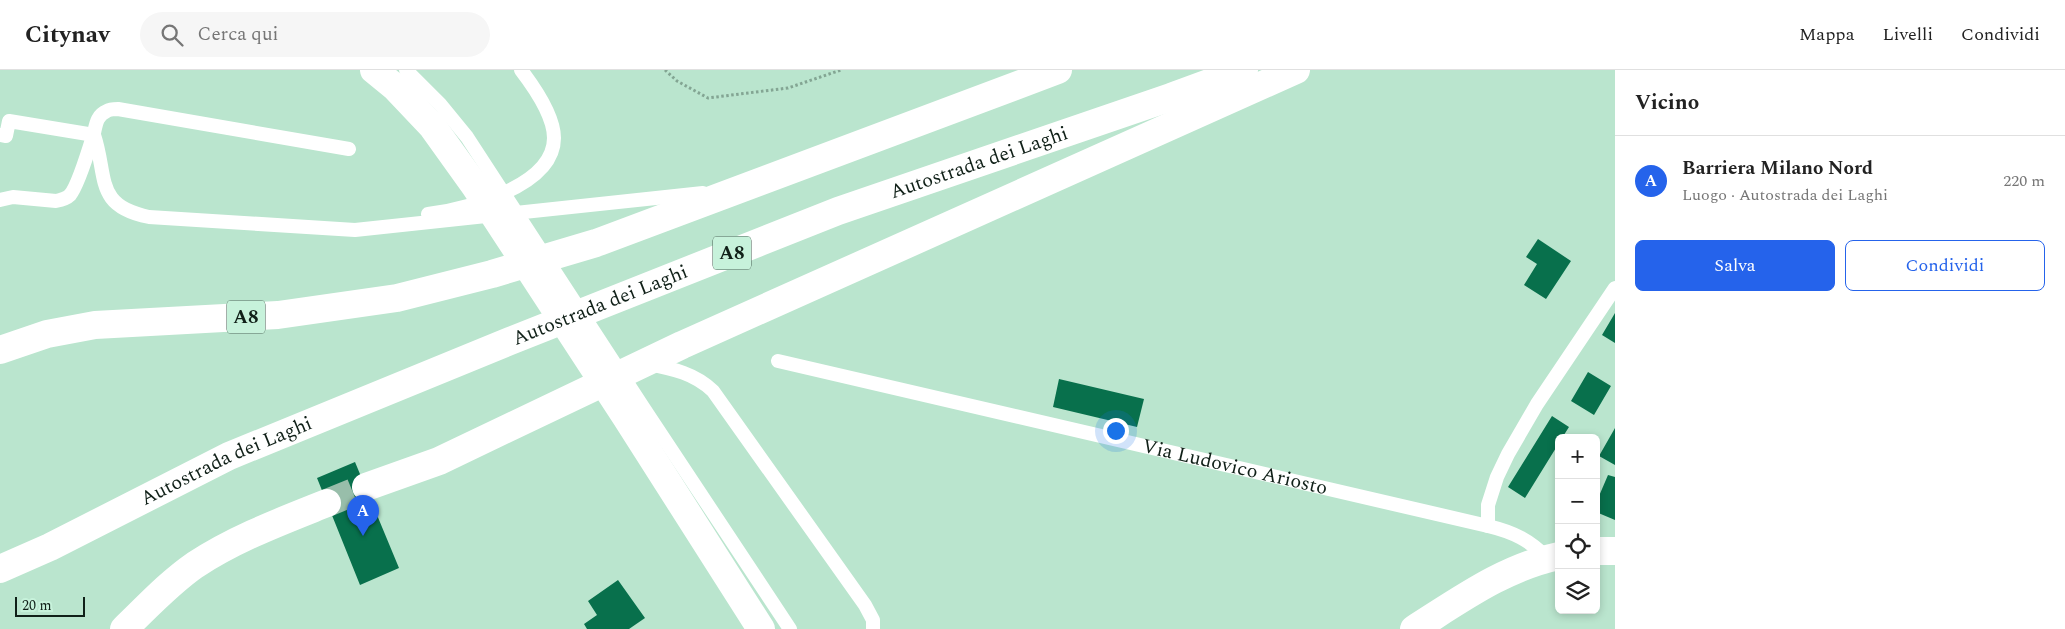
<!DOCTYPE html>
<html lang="it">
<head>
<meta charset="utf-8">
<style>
	body { margin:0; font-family:Spectral,serif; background:#f6f6f6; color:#222 }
	.controls { position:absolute; right:15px; bottom:15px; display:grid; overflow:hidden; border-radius:8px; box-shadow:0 2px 8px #0003 }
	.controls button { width:45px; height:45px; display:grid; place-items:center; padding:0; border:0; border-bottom:1px solid #e0e0e0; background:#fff; color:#222; font:25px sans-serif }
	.scale { position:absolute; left:15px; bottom:12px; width:70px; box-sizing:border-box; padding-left:5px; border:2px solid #102018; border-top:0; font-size:14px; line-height:18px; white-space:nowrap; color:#102018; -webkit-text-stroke:4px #c7f2db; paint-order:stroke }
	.you { position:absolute; left:1115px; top:360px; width:18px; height:18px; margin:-12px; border:4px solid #fff; border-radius:50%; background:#1a73e8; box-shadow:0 0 0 8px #1a73e833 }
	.badge { display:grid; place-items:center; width:32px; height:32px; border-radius:50%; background:#2563eb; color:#fff; font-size:16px; font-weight:700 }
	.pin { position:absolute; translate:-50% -41px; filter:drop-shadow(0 1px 2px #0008) }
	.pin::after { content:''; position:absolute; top:26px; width:18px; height:15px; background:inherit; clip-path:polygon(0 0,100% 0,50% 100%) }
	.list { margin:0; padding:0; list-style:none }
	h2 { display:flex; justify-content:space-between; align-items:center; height:65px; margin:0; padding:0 20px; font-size:21px }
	h2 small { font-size:16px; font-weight:400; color:#767676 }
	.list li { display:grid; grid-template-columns:32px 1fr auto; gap:15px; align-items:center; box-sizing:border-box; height:90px; padding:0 20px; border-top:1px solid #e0e0e0 }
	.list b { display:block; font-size:19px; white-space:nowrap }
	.list p { margin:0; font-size:16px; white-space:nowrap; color:#767676 }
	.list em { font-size:16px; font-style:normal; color:#767676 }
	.actions { display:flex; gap:10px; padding:15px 20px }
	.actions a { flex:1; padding:11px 0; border:1px solid #2563eb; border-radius:8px; text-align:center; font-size:18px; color:#2563eb }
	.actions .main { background:#2563eb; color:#fff }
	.icon { flex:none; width:28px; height:28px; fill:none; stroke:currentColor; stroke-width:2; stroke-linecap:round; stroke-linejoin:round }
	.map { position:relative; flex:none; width:1615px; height:559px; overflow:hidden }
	header { display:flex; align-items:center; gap:30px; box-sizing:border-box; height:70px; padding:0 25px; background:#fff; border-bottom:1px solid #e0e0e0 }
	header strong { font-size:24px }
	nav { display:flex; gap:28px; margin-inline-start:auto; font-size:18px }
	.search { width:350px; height:45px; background:#f6f6f6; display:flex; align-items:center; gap:12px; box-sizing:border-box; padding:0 18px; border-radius:28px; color:#767676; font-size:19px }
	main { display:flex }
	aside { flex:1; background:#fff }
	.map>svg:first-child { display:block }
	.building { fill:#08704c }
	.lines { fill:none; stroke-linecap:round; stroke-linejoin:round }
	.highway-tunnel { stroke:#98beaa; stroke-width:28; stroke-dasharray:28 14; stroke-linecap:butt }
	.path { stroke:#83a593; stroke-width:3; stroke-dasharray:2.5 2.5; stroke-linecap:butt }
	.lane { stroke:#fff; stroke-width:14 }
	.street { stroke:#fff; stroke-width:28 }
	.highway { stroke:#fff; stroke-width:28 }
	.labels { text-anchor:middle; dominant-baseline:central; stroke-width:5; stroke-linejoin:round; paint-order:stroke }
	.shield { fill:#c7f2db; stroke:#475f52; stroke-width:1 }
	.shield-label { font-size:19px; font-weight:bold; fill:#102018 }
	.street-label { font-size:20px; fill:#102018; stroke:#c7f2db }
</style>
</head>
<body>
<header>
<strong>Citynav</strong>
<div class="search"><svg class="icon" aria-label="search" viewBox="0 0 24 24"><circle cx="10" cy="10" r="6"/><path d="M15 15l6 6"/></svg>Cerca qui</div>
<nav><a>Mappa</a><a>Livelli</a><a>Condividi</a></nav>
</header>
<main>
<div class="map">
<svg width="1615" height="559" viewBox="0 0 1615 559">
	<rect width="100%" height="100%" fill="#bae5ce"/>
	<path class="building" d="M 1538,169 L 1571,191 L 1546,229 L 1524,215 L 1537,194 L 1526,187 Z
		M 1615,243 L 1615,273 L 1602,265 Z
		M 1588,302 L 1611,316 L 1594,345 L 1571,331 Z
		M 1059,309 L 1144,329 L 1137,357 L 1053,337 Z
		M 1552,346 L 1569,357 L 1562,368 L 1559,368 L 1559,373 L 1525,428 L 1508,417 Z
		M 1615,358 L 1615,395 L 1599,386 Z
		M 355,392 L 399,498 L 360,515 L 317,408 Z
		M 1608,405 L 1615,407 L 1615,450 L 1596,442 L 1596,433 Z
		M 618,510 L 645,548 L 629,559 L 587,559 L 584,554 L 597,545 L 588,531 Z"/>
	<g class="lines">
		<path class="highway-tunnel" d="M 327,433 L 366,417"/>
		<path class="path" d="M 665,0 L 677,11 L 708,28 L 788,18 L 841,0"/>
		<g class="lane">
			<path d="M 406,0 L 440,34 L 467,67 L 643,337 L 790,559"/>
			<path d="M 0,65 L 6,66 L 9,51 L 94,65"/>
			<path d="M 94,65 C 108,107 94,136 149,147 L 355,160 L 703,123"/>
			<path d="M 0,130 L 13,127 L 56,131 C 61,130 66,129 70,125 C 78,116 90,76 94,63 C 96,54 97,45 107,41 C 110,39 114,39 118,39 L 349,79"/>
			<path d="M 428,144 C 465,139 554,117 554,68 C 554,46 534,17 521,0"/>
			<path id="s1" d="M 778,291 L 1488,456"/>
			<path d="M 648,294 C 673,299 694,303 713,321 L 865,535 L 873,550 L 873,559"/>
			<path d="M 1548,489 C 1530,470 1513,462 1488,456 L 1488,435 L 1497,407 L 1508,384 L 1537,334 L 1615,218"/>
		</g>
		<path class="street" d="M 1596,481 L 1615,481
			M 1414,559 C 1460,530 1505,497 1559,486"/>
		<g class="highway">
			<path d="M 374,0 L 396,18 L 432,56 L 475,116 L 626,347 L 761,559"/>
			<path d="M 0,280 L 47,264 L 95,255 L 278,245 L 397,228 L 492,204 L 596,173 L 1058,0"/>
			<path d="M 366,417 L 439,391 L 682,275 L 1296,0"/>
			<path id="s2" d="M 0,499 L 50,477 L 229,386 L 510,271 L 838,141 L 1171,27 L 1244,0"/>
			<path d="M 124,559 C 147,537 169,513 195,495 C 236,468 282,451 327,433"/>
		</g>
	</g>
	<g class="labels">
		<g class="shield">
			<rect x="713" y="166.5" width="38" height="33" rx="4"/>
			<rect x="227" y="230.5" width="38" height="33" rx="4"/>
		</g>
		<g class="shield-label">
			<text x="732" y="183">A8</text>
			<text x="246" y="247">A8</text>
		</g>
		<g class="street-label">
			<text stroke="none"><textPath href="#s2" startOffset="1061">Autostrada dei Laghi</textPath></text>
			<text stroke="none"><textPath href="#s2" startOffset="656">Autostrada dei Laghi</textPath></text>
			<text stroke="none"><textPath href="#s2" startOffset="251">Autostrada dei Laghi</textPath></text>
			<text stroke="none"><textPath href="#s1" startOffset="469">Via Ludovico Ariosto</textPath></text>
		</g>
	</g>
</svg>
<div class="controls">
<button>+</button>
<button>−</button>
<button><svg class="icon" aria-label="locate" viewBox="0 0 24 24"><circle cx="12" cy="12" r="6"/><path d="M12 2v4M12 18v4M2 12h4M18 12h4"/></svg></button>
<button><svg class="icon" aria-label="layers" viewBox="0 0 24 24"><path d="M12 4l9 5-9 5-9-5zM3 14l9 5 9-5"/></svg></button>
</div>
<div class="scale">20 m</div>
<div class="you"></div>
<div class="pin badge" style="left:363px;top:466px">A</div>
</div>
<aside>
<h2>Vicino<small></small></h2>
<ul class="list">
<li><span class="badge">A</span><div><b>Barriera Milano Nord</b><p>Luogo · Autostrada dei Laghi</p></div><em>220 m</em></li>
</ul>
<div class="actions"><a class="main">Salva</a><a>Condividi</a></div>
</aside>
</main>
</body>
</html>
